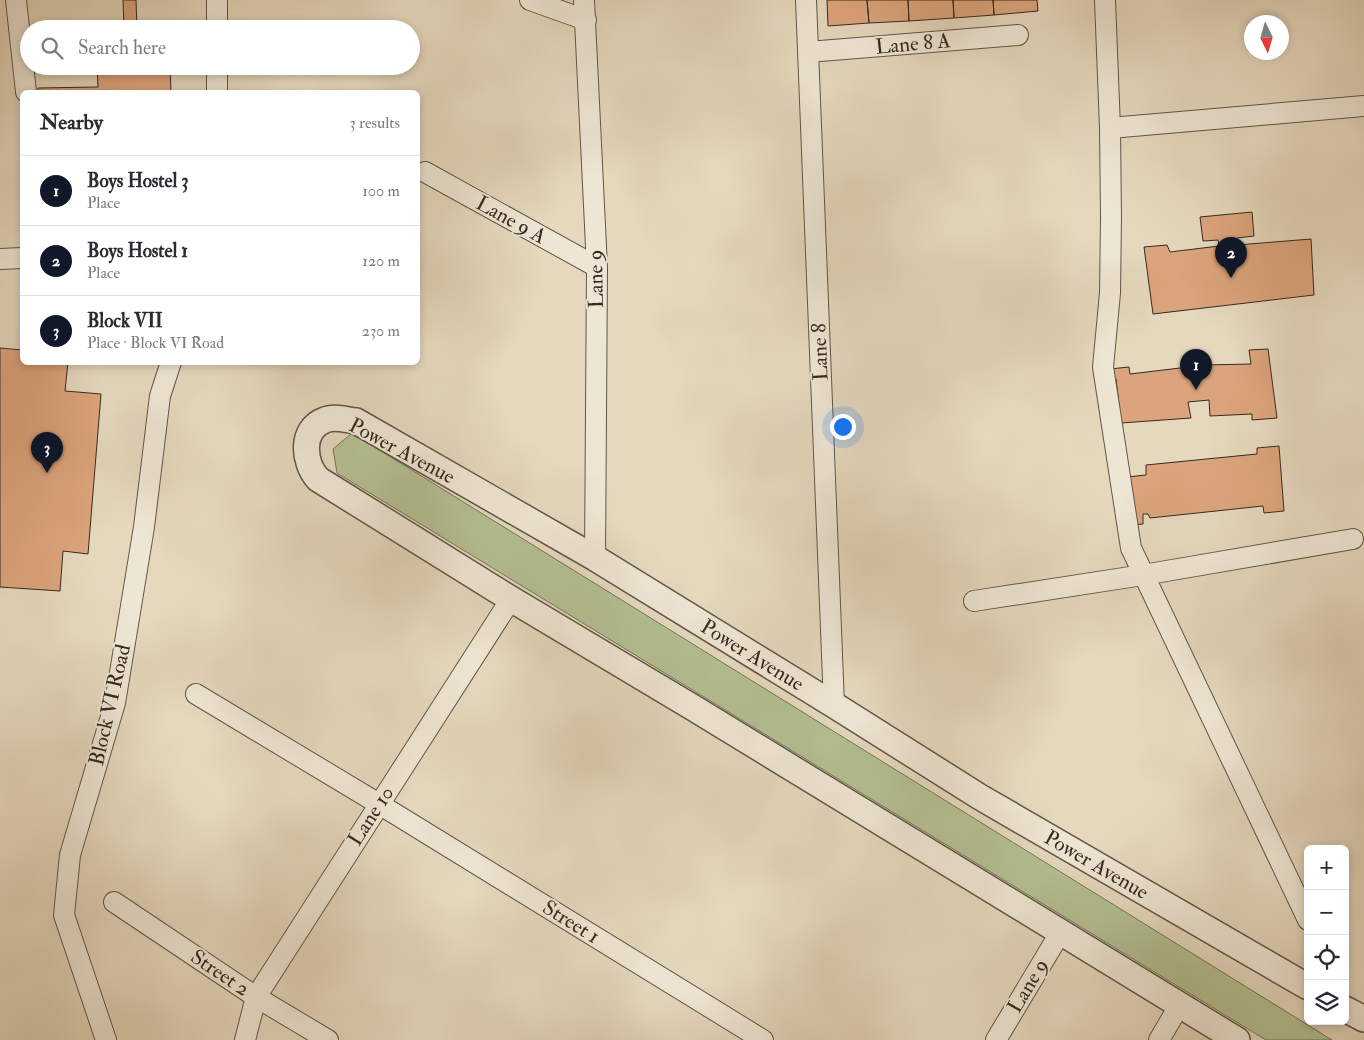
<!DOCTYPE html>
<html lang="en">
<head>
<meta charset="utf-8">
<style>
	body { margin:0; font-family:"IM FELL Double Pica",serif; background:#f7f7f7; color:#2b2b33 }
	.controls { position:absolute; right:15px; bottom:15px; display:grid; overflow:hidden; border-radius:8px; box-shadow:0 2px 8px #0003 }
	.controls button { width:45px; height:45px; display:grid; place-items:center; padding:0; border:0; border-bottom:1px solid #e1e1e2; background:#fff; color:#2b2b33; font:25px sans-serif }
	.compass { position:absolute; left:1244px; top:15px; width:45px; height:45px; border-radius:50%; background:#fff; box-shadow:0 2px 8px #0003; rotate:175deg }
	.you { position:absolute; left:842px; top:426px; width:18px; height:18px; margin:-12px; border:4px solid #fff; border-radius:50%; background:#1a73e8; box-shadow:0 0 0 8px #1a73e833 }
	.badge { display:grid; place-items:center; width:32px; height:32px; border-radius:50%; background:#111827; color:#fff; font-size:16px; font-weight:700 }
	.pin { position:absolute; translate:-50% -41px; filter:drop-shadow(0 1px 2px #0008) }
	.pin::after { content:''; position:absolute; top:26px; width:18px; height:15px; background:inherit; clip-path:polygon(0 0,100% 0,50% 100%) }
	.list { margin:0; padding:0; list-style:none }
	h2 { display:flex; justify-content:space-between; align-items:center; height:65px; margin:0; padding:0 20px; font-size:21px }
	h2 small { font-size:16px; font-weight:400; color:#7c7c81 }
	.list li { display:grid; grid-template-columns:32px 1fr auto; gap:15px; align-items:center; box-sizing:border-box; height:70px; padding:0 20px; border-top:1px solid #e1e1e2 }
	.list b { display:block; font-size:19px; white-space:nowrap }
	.list p { margin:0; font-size:16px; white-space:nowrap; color:#7c7c81 }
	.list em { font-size:16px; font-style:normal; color:#7c7c81 }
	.icon { flex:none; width:28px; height:28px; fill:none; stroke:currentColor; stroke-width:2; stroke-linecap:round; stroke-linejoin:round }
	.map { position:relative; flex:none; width:1364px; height:1040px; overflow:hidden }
	.search { position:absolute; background:#fff; box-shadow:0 2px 8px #0003; left:20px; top:20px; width:400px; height:55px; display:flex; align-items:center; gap:12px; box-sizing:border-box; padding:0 18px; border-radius:28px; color:#7c7c81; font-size:19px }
	.panel { position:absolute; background:#fff; box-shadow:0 2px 8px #0003; left:20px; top:90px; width:400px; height:275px; border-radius:8px }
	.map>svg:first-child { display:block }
	.green { fill:#b3bf92; stroke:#74745a }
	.building { fill:#dca47c; stroke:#352a21 }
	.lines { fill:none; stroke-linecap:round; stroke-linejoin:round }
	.minor-casing { stroke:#615648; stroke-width:22 }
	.tertiary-casing { stroke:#615648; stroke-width:28 }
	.minor { stroke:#eee6d4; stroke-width:20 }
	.tertiary { stroke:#eee6d4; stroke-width:25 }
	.labels { text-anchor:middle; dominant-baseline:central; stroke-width:4; stroke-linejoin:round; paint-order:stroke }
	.street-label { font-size:21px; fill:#352a21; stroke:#eee6d4 }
</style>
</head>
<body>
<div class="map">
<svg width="1364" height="1040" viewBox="0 0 1364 1040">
	<rect width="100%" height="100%" fill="#e5d8bd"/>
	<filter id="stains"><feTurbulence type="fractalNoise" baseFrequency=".004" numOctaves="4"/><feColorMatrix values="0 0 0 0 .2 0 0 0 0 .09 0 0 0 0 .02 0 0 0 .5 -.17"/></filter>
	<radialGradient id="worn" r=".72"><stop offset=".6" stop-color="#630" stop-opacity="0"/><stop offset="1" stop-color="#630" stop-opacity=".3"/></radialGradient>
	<path class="green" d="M 352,433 L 1332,1040 L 1266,1040 L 337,473 L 333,449 Z"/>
	<path class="building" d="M 123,0 L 136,0 L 137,29 L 124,29 Z
		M 827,0 L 867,0 L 869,23 L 828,26 Z
		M 867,0 L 908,0 L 909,21 L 869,23 Z
		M 908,0 L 953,0 L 954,18 L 909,21 Z
		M 953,0 L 993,0 L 994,15 L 954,18 Z
		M 993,0 L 1037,0 L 1038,11 L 994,15 Z
		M 97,66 L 170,66 L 171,92 L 38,92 L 38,88 L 98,87 Z
		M 1252,212 L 1254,236 L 1237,238 L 1237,245 L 1311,239 L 1314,295 L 1153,314 L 1144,247 L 1167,245 L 1170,252 L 1219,246 L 1218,240 L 1203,241 L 1200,217 Z
		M 0,348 L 22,350 L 22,362 L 68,362 L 65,391 L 101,394 L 88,554 L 63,551 L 60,591 L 0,587 Z
		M 1268,349 L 1277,418 L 1252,420 L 1252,414 L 1210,416 L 1209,400 L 1188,402 L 1191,418 L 1121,423 L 1116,379 L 1112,379 L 1110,369 L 1129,367 L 1130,374 L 1205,365 L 1251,364 L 1249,350 Z
		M 1279,446 L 1284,511 L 1264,513 L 1263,506 L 1150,518 L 1148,514 L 1143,514 L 1143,524 L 1134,525 L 1127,477 L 1146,475 L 1146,465 L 1257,454 L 1257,448 Z"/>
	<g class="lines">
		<g class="minor-casing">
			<path id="minor" d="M 16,0 L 26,92
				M 530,0 L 586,20
				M 584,0 L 597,267 L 595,558
				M 806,0 L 834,705
				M 1105,0 L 1110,128 L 1111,217 L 1110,293 L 1103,367 L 1131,548 L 1308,920
				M 217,29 L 217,0
				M 808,52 L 1018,35
				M 217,92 L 217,66
				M 1110,128 L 1364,106
				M 425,172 L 597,267
				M 0,259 L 22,258
				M 974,601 L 1143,575 L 1353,539
				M 196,694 L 379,804 L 763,1040
				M 114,902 L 256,997 L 328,1040
				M 106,1040 L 64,915 L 70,855 L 115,703 L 144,527 L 160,396 L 171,362
				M 245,1040 L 256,997 L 511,599
				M 996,1040 L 1060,933
				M 1159,1040 L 1179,1006"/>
		</g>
		<g class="tertiary-casing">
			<g id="tertiary">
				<path d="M 1345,1009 L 1364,1019"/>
				<path id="s1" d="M 1237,1040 L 692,707 L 511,599 L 318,479 C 303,462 300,429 325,420 C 334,416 346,420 356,421 L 595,558 L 834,705 L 980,797 L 1308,987"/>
			</g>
		</g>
		<use href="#minor" class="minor"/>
		<use href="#tertiary" class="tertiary"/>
	</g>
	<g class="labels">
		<g class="street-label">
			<text transform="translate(913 44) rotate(-5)">Lane 8 A</text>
			<text transform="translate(511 220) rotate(29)">Lane 9 A</text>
			<text transform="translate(596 279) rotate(-91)">Lane 9</text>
			<text transform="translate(820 352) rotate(-92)">Lane 8</text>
			<text transform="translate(402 451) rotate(28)">Power Avenue</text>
			<text stroke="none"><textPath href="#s1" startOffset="1638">Power Avenue</textPath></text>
			<text transform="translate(110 705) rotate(-77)">Block VI Road</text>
			<text transform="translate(371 816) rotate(-57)">Lane 10</text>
			<text stroke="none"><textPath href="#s1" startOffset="2041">Power Avenue</textPath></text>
			<text transform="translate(571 922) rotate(32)">Street 1</text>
			<text transform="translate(220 973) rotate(34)">Street 2</text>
			<text transform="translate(1028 986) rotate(-59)">Lane 9</text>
		</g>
	</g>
	<rect width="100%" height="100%" filter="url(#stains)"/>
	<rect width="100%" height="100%" fill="url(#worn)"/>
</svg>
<div class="controls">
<button>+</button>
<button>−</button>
<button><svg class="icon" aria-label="locate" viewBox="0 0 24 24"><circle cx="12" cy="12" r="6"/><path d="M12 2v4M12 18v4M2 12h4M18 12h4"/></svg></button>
<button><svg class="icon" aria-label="layers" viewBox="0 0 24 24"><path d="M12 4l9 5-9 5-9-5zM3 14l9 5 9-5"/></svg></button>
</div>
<svg class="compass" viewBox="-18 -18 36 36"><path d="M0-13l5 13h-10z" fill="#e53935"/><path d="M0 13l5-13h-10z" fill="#7c7c81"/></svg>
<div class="you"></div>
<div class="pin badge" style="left:1196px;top:390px">1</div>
<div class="pin badge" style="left:1231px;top:278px">2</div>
<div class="pin badge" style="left:47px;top:473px">3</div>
<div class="search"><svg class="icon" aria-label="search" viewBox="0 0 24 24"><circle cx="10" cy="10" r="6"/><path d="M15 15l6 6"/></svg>Search here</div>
<section class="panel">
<h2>Nearby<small>3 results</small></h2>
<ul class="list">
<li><span class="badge">1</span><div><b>Boys Hostel 3</b><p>Place</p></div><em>100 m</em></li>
<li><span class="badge">2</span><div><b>Boys Hostel 1</b><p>Place</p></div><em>120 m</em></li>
<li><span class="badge">3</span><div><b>Block VII</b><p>Place · Block VI Road</p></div><em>230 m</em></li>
</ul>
</section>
</div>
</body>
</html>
